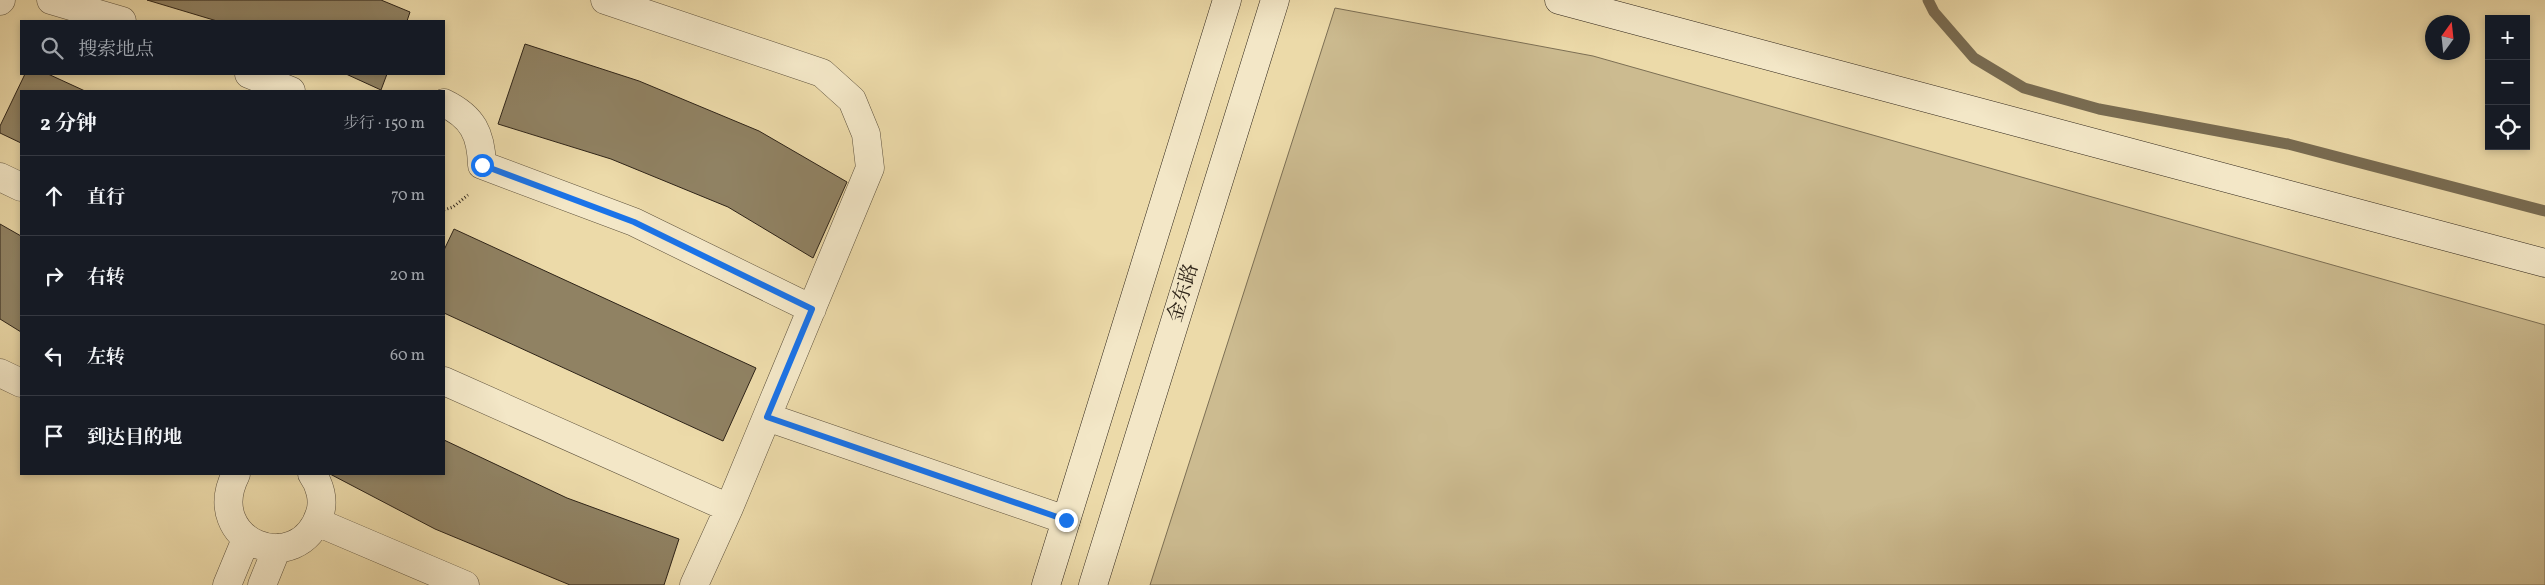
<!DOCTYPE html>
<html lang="zh">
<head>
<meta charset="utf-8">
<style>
	body { margin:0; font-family:Vollkorn,"Noto Serif SC",serif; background:#242831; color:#f1f3f6 }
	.controls { position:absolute; right:15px; top:15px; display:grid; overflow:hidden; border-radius:0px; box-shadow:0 2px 8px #0003 }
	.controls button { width:45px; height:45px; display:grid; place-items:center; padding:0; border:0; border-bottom:1px solid #363941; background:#171b24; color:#f1f3f6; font:25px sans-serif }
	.compass { position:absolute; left:2425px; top:15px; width:45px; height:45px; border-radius:50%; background:#171b24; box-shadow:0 2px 8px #0003; rotate:15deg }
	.stop { position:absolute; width:15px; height:15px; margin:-11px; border:4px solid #1a73e8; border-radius:50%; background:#fff }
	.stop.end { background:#1a73e8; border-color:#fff; box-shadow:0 1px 5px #0008 }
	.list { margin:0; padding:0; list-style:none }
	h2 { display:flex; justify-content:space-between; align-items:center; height:65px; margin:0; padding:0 20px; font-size:21px }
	h2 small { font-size:16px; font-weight:400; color:#9ea1a6 }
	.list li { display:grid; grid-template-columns:32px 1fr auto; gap:15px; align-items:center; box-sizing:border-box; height:80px; padding:0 20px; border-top:1px solid #363941 }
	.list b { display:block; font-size:19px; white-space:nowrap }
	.list em { font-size:16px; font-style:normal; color:#9ea1a6 }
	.icon { flex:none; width:28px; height:28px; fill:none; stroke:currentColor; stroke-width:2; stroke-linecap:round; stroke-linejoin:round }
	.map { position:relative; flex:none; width:2545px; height:585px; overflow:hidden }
	.search { position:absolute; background:#171b24; box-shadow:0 2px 8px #0003; left:20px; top:20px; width:425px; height:55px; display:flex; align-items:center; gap:12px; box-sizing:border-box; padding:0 18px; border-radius:0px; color:#9ea1a6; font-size:19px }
	.panel { position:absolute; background:#171b24; box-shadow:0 2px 8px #0003; left:20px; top:90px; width:425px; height:385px; border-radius:0px }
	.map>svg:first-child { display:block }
	.green { fill:#ccbb90; stroke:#7c6f54 }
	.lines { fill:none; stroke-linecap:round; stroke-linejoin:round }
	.stream { stroke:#796c52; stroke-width:11 }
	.building { fill:#908263; stroke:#2d2318 }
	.street-casing { stroke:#5d513c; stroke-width:29 }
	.secondary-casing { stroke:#2d2318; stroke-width:29 }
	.path { stroke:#2d2318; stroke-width:3; stroke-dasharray:1 2.5; stroke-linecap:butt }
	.street { stroke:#f3e7c7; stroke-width:28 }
	.secondary { stroke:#f3e7c7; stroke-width:28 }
	.route { stroke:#1a73e8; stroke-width:6 }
	.labels { text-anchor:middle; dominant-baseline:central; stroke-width:4.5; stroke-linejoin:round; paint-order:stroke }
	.street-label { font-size:20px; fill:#2d2318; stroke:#f3e7c7 }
</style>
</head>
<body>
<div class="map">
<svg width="2545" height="585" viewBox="0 0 2545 585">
	<rect width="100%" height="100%" fill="#ecdaa9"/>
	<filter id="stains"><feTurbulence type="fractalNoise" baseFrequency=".004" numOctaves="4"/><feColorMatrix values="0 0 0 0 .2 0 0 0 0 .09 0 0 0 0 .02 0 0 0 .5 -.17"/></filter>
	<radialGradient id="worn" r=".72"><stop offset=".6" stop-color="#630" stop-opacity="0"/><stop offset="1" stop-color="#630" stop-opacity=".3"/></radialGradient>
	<path class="green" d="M 1335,8 L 1593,56 L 2545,325 L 2545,585 L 1150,585 Z"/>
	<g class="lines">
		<path class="stream" d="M 1928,0 L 1934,12 L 1974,58 L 2024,88 L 2099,109 L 2288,144 L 2545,211"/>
	</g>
	<path class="building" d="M 147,0 L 381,0 L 410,12 L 407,21 L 217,21 Z
		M 525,44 L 639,81 L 759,131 L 847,182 L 813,258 L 728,207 L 611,159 L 498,124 Z
		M 25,74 L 48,74 L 85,91 L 21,91 L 21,143 L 0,133 L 0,126 Z
		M 346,74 L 387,74 L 381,90 Z
		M 0,224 L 21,236 L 21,332 L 0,319 Z
		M 454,229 L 756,368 L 723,441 L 444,313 L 444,250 Z
		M 444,440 L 567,498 L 679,539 L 664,585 L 570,585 L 435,529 L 330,474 L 444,474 Z"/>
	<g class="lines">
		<g class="street-casing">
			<path id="street" d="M 51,0 L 122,21
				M 605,0 L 822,73 L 852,100 L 866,134 L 870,168 L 729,508 L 694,585
				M 0,1 L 1,0
				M 249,74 L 291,91
				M 444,103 C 473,117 481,134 482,165 L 634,222 L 812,309
				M 0,177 L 21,187
				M 0,373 L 21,383
				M 444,381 L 729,508
				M 767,417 L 1066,520
				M 236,474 C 201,542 299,580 320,513 C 324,500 320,485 312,474
				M 317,522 L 465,585
				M 227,585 L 246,539
				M 262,585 L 277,548"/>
		</g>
		<g class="secondary-casing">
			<path id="secondary" d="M 1559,0 L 2545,263
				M 1046,585 L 1227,0
				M 1093,585 L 1275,0"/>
		</g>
		<path class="path" d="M 444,210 L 453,207 L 468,195"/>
		<use href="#street" class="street"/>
		<use href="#secondary" class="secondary"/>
	</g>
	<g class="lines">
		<path class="route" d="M 482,165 L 634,222 L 812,309 L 767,417 L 1066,520"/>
	</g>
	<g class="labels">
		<g class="street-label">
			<text transform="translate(1184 293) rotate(-73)">金东路</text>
		</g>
	</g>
	<rect width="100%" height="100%" filter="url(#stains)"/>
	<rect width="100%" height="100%" fill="url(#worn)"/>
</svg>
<div class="controls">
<button>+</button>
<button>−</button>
<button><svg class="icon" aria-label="locate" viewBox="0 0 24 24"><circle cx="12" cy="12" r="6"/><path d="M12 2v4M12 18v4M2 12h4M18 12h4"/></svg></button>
</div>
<svg class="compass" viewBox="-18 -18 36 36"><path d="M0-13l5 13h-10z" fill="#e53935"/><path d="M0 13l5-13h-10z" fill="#9ea1a6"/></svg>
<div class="stop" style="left:482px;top:165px"></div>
<div class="stop end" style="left:1066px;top:520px"></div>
<div class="search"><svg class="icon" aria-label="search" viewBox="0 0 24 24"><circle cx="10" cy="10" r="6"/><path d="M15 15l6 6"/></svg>搜索地点</div>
<section class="panel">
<h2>2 分钟<small>步行 · 150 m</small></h2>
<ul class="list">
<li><svg class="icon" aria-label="ahead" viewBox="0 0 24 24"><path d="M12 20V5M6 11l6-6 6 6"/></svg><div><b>直行</b></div><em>70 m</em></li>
<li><svg class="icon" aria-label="right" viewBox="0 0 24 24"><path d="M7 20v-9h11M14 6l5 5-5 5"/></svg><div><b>右转</b></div><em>20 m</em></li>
<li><svg class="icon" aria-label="left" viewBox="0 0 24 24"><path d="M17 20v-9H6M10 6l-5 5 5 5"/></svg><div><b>左转</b></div><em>60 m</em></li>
<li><svg class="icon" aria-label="arrive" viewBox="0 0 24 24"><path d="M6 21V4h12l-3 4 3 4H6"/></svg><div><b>到达目的地</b></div></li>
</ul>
</section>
</div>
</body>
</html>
